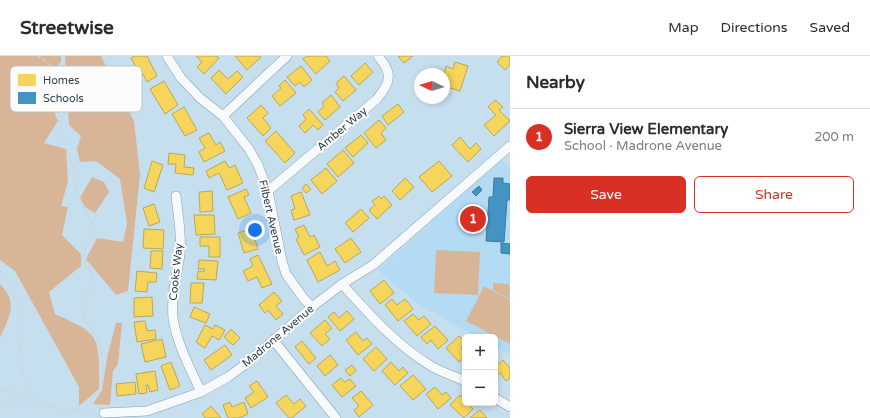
<!DOCTYPE html>
<html lang="en">
<head>
<meta charset="utf-8">
<style>
	body { margin:0; font-family:"Varela Round",sans-serif; background:#f7f7f7; color:#2b2b33 }
	.controls { position:absolute; right:12px; bottom:12px; display:grid; overflow:hidden; border-radius:6px; box-shadow:0 2px 6px #0003 }
	.controls button { width:36px; height:36px; display:grid; place-items:center; padding:0; border:0; border-bottom:1px solid #e1e1e2; background:#fff; color:#2b2b33; font:20px sans-serif }
	.compass { position:absolute; left:414px; top:12px; width:36px; height:36px; border-radius:50%; background:#fff; box-shadow:0 2px 6px #0003; rotate:274deg }
	.you { position:absolute; left:255px; top:174px; width:14px; height:14px; margin:-10px; border:3px solid #fff; border-radius:50%; background:#1a73e8; box-shadow:0 0 0 6px #1a73e833 }
	.badge { display:grid; place-items:center; width:26px; height:26px; border-radius:50%; background:#d93025; color:#fff; font-size:13px; font-weight:700 }
	.pin { position:absolute; translate:-50% -50%; border:2px solid #fff; box-shadow:0 1px 4px #0006 }
	.list { margin:0; padding:0; list-style:none }
	h2 { display:flex; justify-content:space-between; align-items:center; height:52px; margin:0; padding:0 16px; font-size:17px }
	h2 small { font-size:13px; font-weight:400; color:#7c7c81 }
	.list li { display:grid; grid-template-columns:26px 1fr auto; gap:12px; align-items:center; box-sizing:border-box; height:56px; padding:0 16px; border-top:1px solid #e1e1e2 }
	.list b { display:block; font-size:15px; white-space:nowrap }
	.list p { margin:0; font-size:13px; white-space:nowrap; color:#7c7c81 }
	.list em { font-size:13px; font-style:normal; color:#7c7c81 }
	.actions { display:flex; gap:8px; padding:12px 16px }
	.actions a { flex:1; padding:9px 0; border:1px solid #d93025; border-radius:6px; text-align:center; font-size:14px; color:#d93025 }
	.actions .main { background:#d93025; color:#fff }
	.map { position:relative; flex:none; width:510px; height:362px; overflow:hidden }
	header { display:flex; align-items:center; gap:24px; box-sizing:border-box; height:56px; padding:0 20px; background:#fff; border-bottom:1px solid #e1e1e2 }
	header strong { font-size:19px }
	nav { display:flex; gap:22px; margin-inline-start:auto; font-size:14px }
	main { display:flex }
	aside { flex:1; background:#fff }
	.map>svg:first-child { display:block }
	.built { fill:#b3dbf3 }
	.green { fill:#d9b598 }
	.homes { fill:#f6d55c; stroke:#b9a856 }
	.schools { fill:#4393c3; stroke:#3c7a9e }
	.lines { fill:none; stroke-linecap:round; stroke-linejoin:round }
	.minor-casing { stroke:#8c9faa; stroke-width:10 }
	.path { stroke:#cdd4d9; stroke-width:1.5; stroke-dasharray:3 3; stroke-linecap:butt }
	.minor { stroke:#f6fafc; stroke-width:9 }
	.labels { text-anchor:middle; dominant-baseline:central; stroke-width:4; stroke-linejoin:round; paint-order:stroke }
	.street-label { font-size:11px; fill:#2c3e49; stroke:#fcfcfc }
	.key { fill:#fcfcfc; stroke:#bec3c6; stroke-width:1 }
	.key-label { font-size:11px; fill:#2c3e49 }
</style>
</head>
<body>
<header>
<strong>Streetwise</strong>
<nav><a>Map</a><a>Directions</a><a>Saved</a></nav>
</header>
<main>
<div class="map">
<svg width="510" height="362" viewBox="0 0 510 362">
	<rect width="100%" height="100%" fill="#c6dfee"/>
	<path class="built" d="M 502,103 L 510,111 L 510,299 L 495,291 L 495,281 L 477,281 L 418,248 L 378,214 Z"/>
	<path class="green" d="M 0,0 L 61,0 L 61,6 L 42,26 L 58,65 L 44,87 L 66,93 L 68,126 L 61,150 L 68,151 L 62,179 L 81,198 L 81,210 L 49,236 L 55,258 C 67,264 85,270 93,281 C 101,291 99,321 99,333 L 79,350 L 79,331 L 15,215 L 0,204 Z
		M 67,0 L 101,0 L 134,65 L 140,119 L 128,235 L 116,239 L 86,203 L 97,182 L 123,186 L 127,168 L 120,123 L 96,105 L 80,106 L 77,93 L 81,80 L 69,69 L 65,1 Z
		M 92,121 L 104,126 L 109,136 L 95,157 L 85,151 L 80,142 Z
		M 436,194 L 480,196 L 478,239 L 434,237 Z
		M 493,227 L 509,228 L 510,243 L 493,234 Z
		M 0,228 C 19,247 9,261 0,282 Z
		M 484,230 L 510,244 L 510,288 L 466,265 Z
		M 116,267 L 122,267 L 118,308 L 113,315 L 110,349 L 93,348 L 102,334 L 107,302 Z"/>
	<path class="homes" d="M 135,0 L 147,0 L 157,20 L 147,26 L 143,18 L 140,19 L 131,2 Z
		M 196,0 L 216,0 L 219,2 L 204,18 L 197,11 L 202,6 Z
		M 235,0 L 260,0 L 261,1 L 247,14 Z
		M 307,0 L 326,0 L 330,5 L 316,18 L 303,3 Z
		M 398,0 L 413,0 L 404,7 Z
		M 502,0 L 510,0 L 510,9 L 505,14 L 497,6 Z
		M 455,6 L 468,10 L 460,35 L 444,30 L 444,18 L 446,10 L 453,13 Z
		M 365,7 L 373,16 L 359,29 L 351,20 Z
		M 301,10 L 312,24 L 304,31 L 300,26 L 295,30 L 287,21 Z
		M 219,14 L 228,23 L 237,15 L 243,21 L 226,38 L 211,22 Z
		M 344,20 L 356,34 L 343,45 L 335,36 L 339,32 L 336,27 Z
		M 285,24 L 296,37 L 280,50 L 272,40 L 281,32 L 279,30 Z
		M 164,25 L 178,49 L 165,58 L 150,33 Z
		M 331,39 L 340,51 L 325,64 L 318,56 L 324,50 L 322,47 Z
		M 495,44 L 503,51 L 499,54 L 510,65 L 494,80 L 484,69 L 496,59 L 488,51 Z
		M 398,48 L 404,56 L 388,69 L 382,60 Z
		M 261,49 L 268,57 L 263,62 L 271,72 L 263,80 L 247,62 Z
		M 184,51 L 197,74 L 185,80 L 172,58 Z
		M 309,53 L 323,69 L 318,74 L 313,69 L 305,77 L 299,70 L 306,63 L 303,59 Z
		M 379,64 L 386,72 L 381,77 L 386,84 L 376,92 L 364,77 Z
		M 276,75 L 295,97 L 285,107 L 265,85 Z
		M 209,77 L 216,89 L 220,86 L 225,95 L 204,106 L 199,96 L 205,92 L 199,82 Z
		M 361,79 L 368,87 L 353,101 L 345,92 Z
		M 460,81 L 470,93 L 476,87 L 481,93 L 468,106 L 452,89 Z
		M 343,94 L 354,107 L 338,121 L 327,108 Z
		M 169,97 L 185,99 L 184,111 L 194,112 L 193,119 L 175,117 L 176,108 L 168,108 Z
		M 152,105 L 163,109 L 154,136 L 144,132 Z
		M 225,105 L 229,112 L 235,109 L 243,127 L 227,134 L 219,117 L 209,122 L 206,115 Z
		M 439,105 L 452,120 L 432,136 L 419,121 Z
		M 326,112 L 337,125 L 322,138 L 311,124 Z
		M 405,122 L 414,131 L 400,144 L 392,135 Z
		M 306,128 L 311,133 L 306,137 L 302,133 Z
		M 246,133 L 249,139 L 244,141 L 251,157 L 238,163 L 228,141 Z
		M 212,135 L 213,155 L 200,156 L 199,136 Z
		M 301,136 L 310,159 L 294,164 L 291,154 L 295,153 L 291,140 Z
		M 379,140 L 381,143 L 384,140 L 392,149 L 377,163 L 369,154 L 375,149 L 372,145 Z
		M 154,148 L 160,166 L 149,170 L 143,152 Z
		M 361,153 L 369,162 L 353,176 L 345,167 Z
		M 194,159 L 214,159 L 215,178 L 196,179 Z
		M 255,167 L 258,176 L 253,177 L 258,193 L 244,197 L 238,177 L 247,174 L 246,170 Z
		M 304,169 L 310,181 L 314,179 L 320,191 L 304,199 L 296,183 L 299,181 L 295,173 Z
		M 144,173 L 164,174 L 163,193 L 143,192 Z
		M 200,181 L 220,181 L 220,201 L 209,201 L 209,190 L 200,190 Z
		M 351,182 L 361,196 L 345,207 L 335,193 Z
		M 151,195 L 163,195 L 162,213 L 150,212 Z
		M 320,196 L 327,210 L 335,205 L 340,214 L 318,226 L 307,204 Z
		M 258,199 L 272,228 L 262,232 L 257,221 L 248,225 L 243,215 L 253,210 L 250,203 Z
		M 199,204 L 218,205 L 216,224 L 197,223 L 198,215 L 204,216 L 205,213 L 198,213 Z
		M 137,215 L 157,217 L 156,226 L 148,226 L 147,236 L 135,235 Z
		M 384,224 L 394,237 L 380,248 L 370,235 Z
		M 191,227 L 204,227 L 202,247 L 190,247 Z
		M 274,236 L 282,245 L 276,250 L 283,258 L 276,264 L 268,254 L 265,257 L 259,249 Z
		M 152,241 L 153,260 L 134,261 L 134,242 Z
		M 392,243 L 397,249 L 405,243 L 413,253 L 398,265 L 385,249 Z
		M 194,251 L 210,258 L 206,267 L 190,261 Z
		M 347,255 L 354,263 L 340,275 L 328,261 L 334,256 L 339,262 Z
		M 413,258 L 419,264 L 424,260 L 431,268 L 417,280 L 404,265 Z
		M 325,264 L 332,272 L 325,278 L 330,283 L 322,290 L 310,277 Z
		M 145,265 L 147,275 L 155,274 L 156,283 L 137,286 L 134,266 Z
		M 205,269 L 213,273 L 215,269 L 225,274 L 219,284 L 212,280 L 205,292 L 196,286 Z
		M 435,270 L 448,284 L 438,293 L 431,284 L 427,288 L 421,281 Z
		M 231,273 L 240,282 L 233,289 L 224,281 Z
		M 356,276 L 363,285 L 367,282 L 372,288 L 358,299 L 346,284 Z
		M 459,280 L 465,286 L 461,292 L 465,296 L 465,301 L 459,306 L 446,292 Z
		M 162,283 L 166,301 L 145,306 L 141,288 Z
		M 302,285 L 316,302 L 309,308 L 295,291 Z
		M 225,289 L 232,299 L 211,314 L 204,304 Z
		M 376,291 L 387,303 L 374,315 L 363,303 Z
		M 330,299 L 338,309 L 325,320 L 317,310 Z
		M 503,304 L 510,312 L 510,322 L 506,325 L 500,317 L 495,322 L 495,311 Z
		M 171,306 L 180,330 L 170,334 L 161,310 Z
		M 391,306 L 399,315 L 403,311 L 408,317 L 395,329 L 382,315 Z
		M 352,309 L 356,315 L 350,320 L 345,314 Z
		M 155,315 L 158,334 L 150,336 L 148,329 L 146,329 L 147,337 L 139,338 L 136,318 Z
		M 413,319 L 426,333 L 413,344 L 400,330 Z
		M 341,322 L 345,326 L 350,323 L 356,330 L 342,341 L 332,329 Z
		M 257,325 L 268,341 L 251,352 L 245,342 L 254,336 L 249,330 Z
		M 135,326 L 136,338 L 117,340 L 116,328 Z
		M 435,331 L 442,339 L 446,336 L 451,342 L 438,353 L 426,338 Z
		M 361,335 L 373,349 L 359,361 L 354,354 L 359,350 L 352,342 Z
		M 286,339 L 294,348 L 300,343 L 306,350 L 292,362 L 289,362 L 276,347 Z
		M 460,339 L 465,344 L 465,347 L 468,347 L 473,353 L 464,362 L 450,349 Z
		M 230,346 L 232,351 L 244,346 L 248,358 L 239,362 L 228,362 L 223,349 Z
		M 211,350 L 221,362 L 205,362 L 202,358 Z
		M 480,354 L 487,362 L 470,362 Z"/>
	<path class="schools" d="M 494,122 L 503,122 L 503,127 L 510,128 L 510,144 L 507,144 L 504,186 L 486,185 L 489,141 L 493,141 Z
		M 479,130 L 482,134 L 476,140 L 472,136 Z
		M 501,187 L 510,188 L 510,198 L 501,197 Z"/>
	<g class="lines">
		<g class="minor-casing">
			<path id="minor" d="M 167,0 L 181,22 L 200,42 L 223,60 L 249,93 L 258,109 L 268,135 L 282,205 L 286,218 L 304,243 L 312,251
				M 223,60 L 287,0
				M 268,135 L 377,43 C 391,26 393,17 378,0
				M 176,140 C 178,159 182,179 180,198 C 177,220 171,239 173,262 C 177,288 190,312 201,336
				M 342,228 C 370,259 395,288 431,310 C 441,316 454,320 465,325
				M 274,285 L 336,362
				M 495,342 L 510,351
				M 104,357 L 147,355 L 201,336 L 228,321 L 247,307 L 312,251 L 342,228 L 373,209 L 510,90"/>
		</g>
		<path class="path" d="M 38,0 L 54,12 L 61,75 L 73,110 L 77,140 L 93,168 L 94,179 L 83,197 C 85,205 92,213 92,219 C 93,232 80,238 83,257 C 85,267 93,275 97,284 C 103,297 106,319 100,333 C 96,341 89,344 85,355
			M 0,214 L 9,228 L 18,252 L 21,307 L 28,341
			M 0,333 L 38,343 L 39,349
			M 0,346 L 96,356"/>
		<use href="#minor" class="minor"/>
	</g>
	<g class="labels">
		<g class="street-label">
			<text transform="translate(342 73) rotate(-40)">Amber Way</text>
			<text transform="translate(271 161) rotate(77)">Filbert Avenue</text>
			<text transform="translate(176 216) rotate(-84)">Cooks Way</text>
			<text transform="translate(278 280) rotate(-40)">Madrone Avenue</text>
		</g>
	</g>
	<rect x="10" y="10" width="132" height="46" rx="6" class="key"/>
	<rect x="18" y="18" width="18" height="12" fill="#f6d55c"/>
	<rect x="18" y="36" width="18" height="12" fill="#4393c3"/>
	<g class="key-label">
		<text x="43" y="28">Homes</text>
		<text x="43" y="46">Schools</text>
	</g>
</svg>
<div class="controls">
<button>+</button>
<button>−</button>
</div>
<svg class="compass" viewBox="-18 -18 36 36"><path d="M0-13l5 13h-10z" fill="#e53935"/><path d="M0 13l5-13h-10z" fill="#7c7c81"/></svg>
<div class="you"></div>
<div class="pin badge" style="left:473px;top:163px">1</div>
</div>
<aside>
<h2>Nearby<small></small></h2>
<ul class="list">
<li><span class="badge">1</span><div><b>Sierra View Elementary</b><p>School · Madrone Avenue</p></div><em>200 m</em></li>
</ul>
<div class="actions"><a class="main">Save</a><a>Share</a></div>
</aside>
</main>
</body>
</html>
